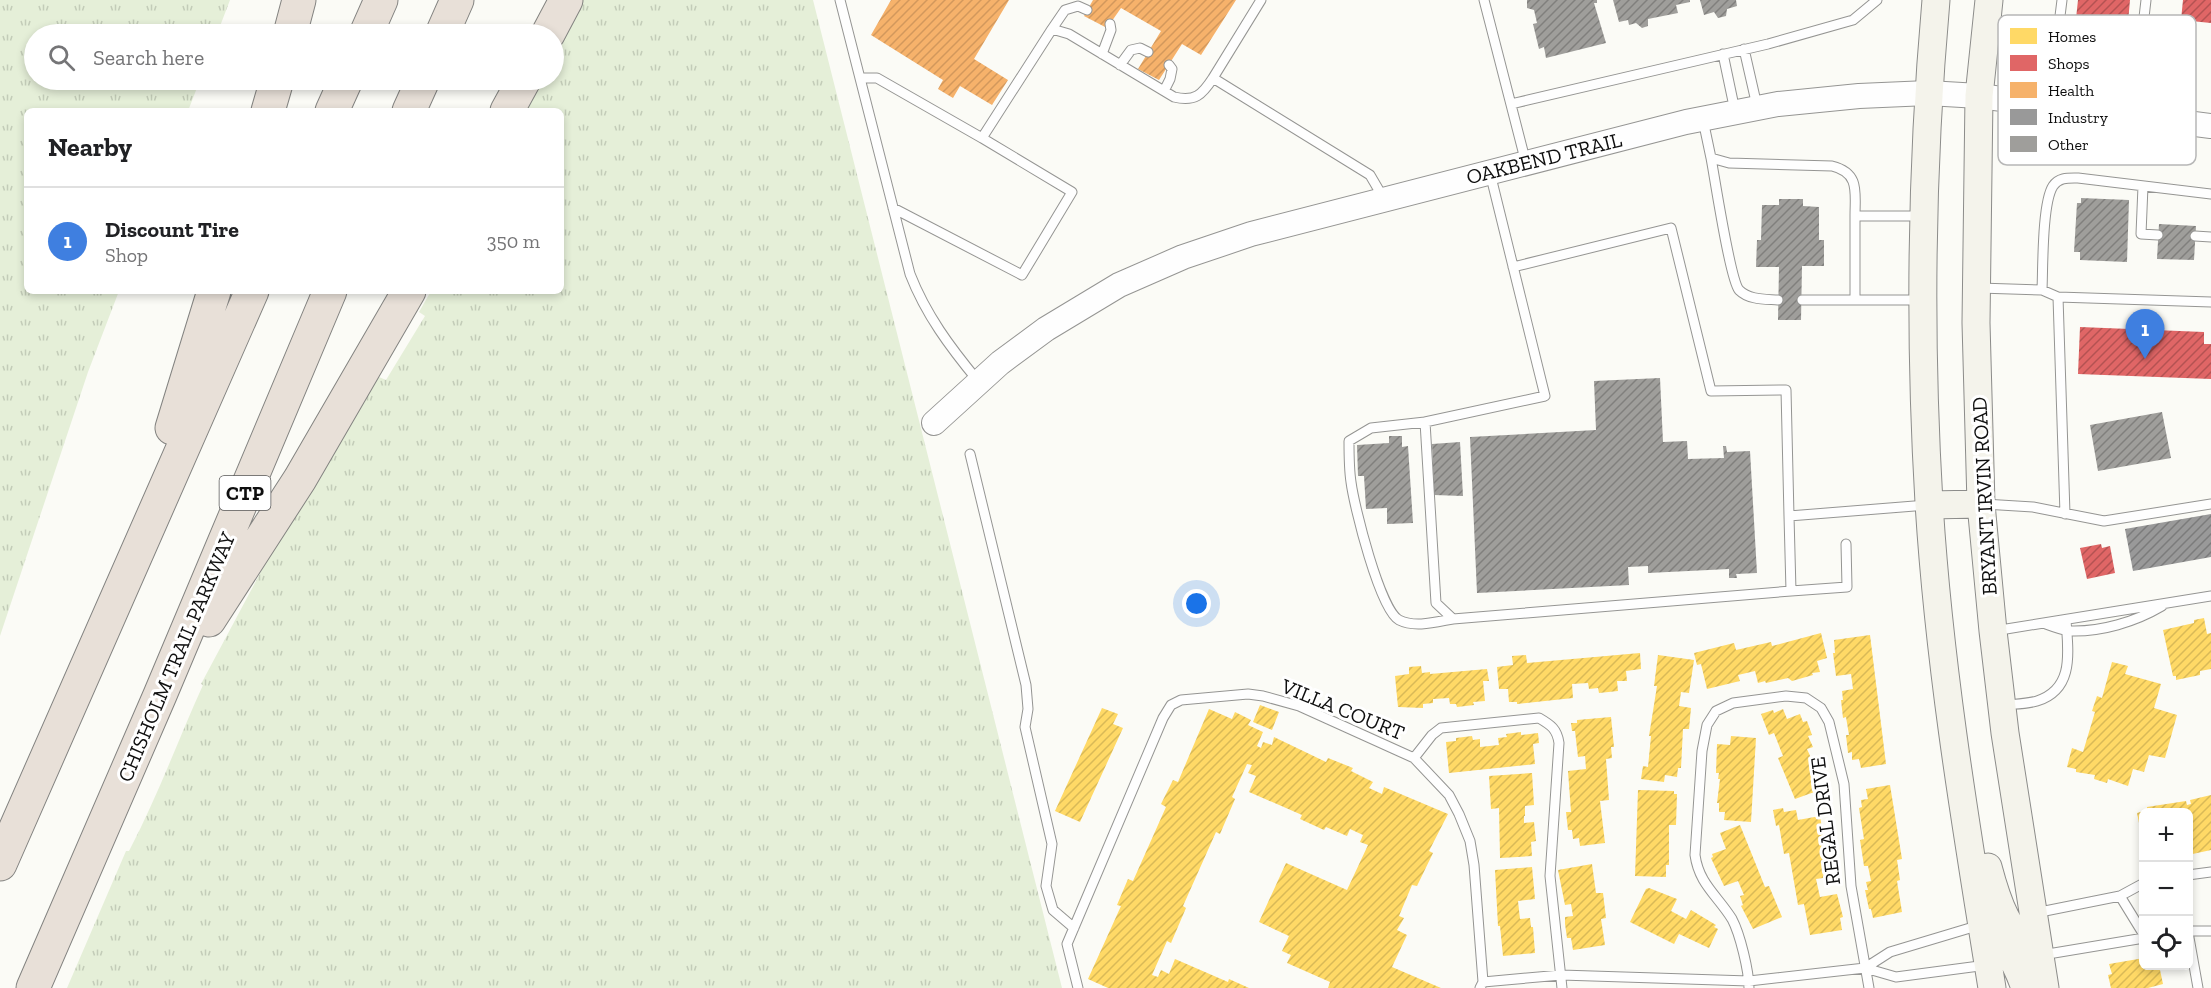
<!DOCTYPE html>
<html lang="en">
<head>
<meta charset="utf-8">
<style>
	body { margin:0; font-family:"Zilla Slab",serif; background:#f2f2f2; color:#202124 }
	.controls { position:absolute; right:18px; bottom:18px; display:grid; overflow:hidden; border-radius:9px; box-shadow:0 3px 9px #0003 }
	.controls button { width:54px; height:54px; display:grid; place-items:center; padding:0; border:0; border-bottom:2px solid #e0e0e0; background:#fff; color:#202124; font:30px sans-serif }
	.you { position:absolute; left:1197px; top:604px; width:21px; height:21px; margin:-15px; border:4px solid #fff; border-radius:50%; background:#1a73e8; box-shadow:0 0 0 9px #1a73e833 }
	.badge { display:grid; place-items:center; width:39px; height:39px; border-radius:50%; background:#626260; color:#fff; font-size:20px; font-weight:700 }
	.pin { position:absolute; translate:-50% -50px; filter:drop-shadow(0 2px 3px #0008) }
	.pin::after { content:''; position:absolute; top:32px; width:21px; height:18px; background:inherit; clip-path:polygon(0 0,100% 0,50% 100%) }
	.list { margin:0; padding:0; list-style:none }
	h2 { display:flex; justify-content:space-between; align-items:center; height:78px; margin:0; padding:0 24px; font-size:26px }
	h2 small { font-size:20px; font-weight:400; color:#757577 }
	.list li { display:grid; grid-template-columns:39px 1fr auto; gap:18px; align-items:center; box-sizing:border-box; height:108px; padding:0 24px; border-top:2px solid #e0e0e0 }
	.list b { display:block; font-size:22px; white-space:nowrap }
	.list p { margin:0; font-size:20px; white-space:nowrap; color:#757577 }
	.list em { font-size:20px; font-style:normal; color:#757577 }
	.icon { flex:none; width:33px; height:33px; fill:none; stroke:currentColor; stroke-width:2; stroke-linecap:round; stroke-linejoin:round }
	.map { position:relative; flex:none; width:2211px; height:988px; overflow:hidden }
	.search { position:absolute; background:#fff; box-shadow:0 3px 9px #0003; left:24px; top:24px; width:540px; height:66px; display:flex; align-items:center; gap:15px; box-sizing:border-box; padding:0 21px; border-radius:33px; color:#757577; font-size:22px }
	.panel { position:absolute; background:#fff; box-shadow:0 3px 9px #0003; left:24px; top:108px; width:540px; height:186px; border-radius:9px }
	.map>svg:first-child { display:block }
	.grass { fill:url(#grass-tufts) }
	.homes { fill:url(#homes-hatch) }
	.shops { fill:url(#shops-hatch) }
	.health { fill:url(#health-hatch) }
	.industry { fill:url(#industry-hatch) }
	.building { fill:url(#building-hatch) }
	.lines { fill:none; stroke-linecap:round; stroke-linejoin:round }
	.service-casing { stroke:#959593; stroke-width:11 }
	.tertiary-casing { stroke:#959593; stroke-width:26 }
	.secondary-casing { stroke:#8c8c8a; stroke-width:29 }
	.motorway-casing { stroke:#838380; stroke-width:35 }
	.service { stroke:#fefefe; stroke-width:9 }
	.tertiary { stroke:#fefefe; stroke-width:24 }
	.secondary { stroke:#f4f3eb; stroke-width:27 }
	.motorway { stroke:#e8e0d8; stroke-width:33 }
	.labels { text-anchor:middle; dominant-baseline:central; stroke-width:6; stroke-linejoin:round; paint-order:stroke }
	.shield { fill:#fff; stroke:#575757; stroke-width:1.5 }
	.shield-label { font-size:20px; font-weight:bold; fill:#0f0f0f }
	.street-label { font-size:21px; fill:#0f0f0f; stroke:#fff }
	.key { fill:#fff; stroke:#b7b7b7; stroke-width:1.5 }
	.key-label { font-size:16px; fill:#0f0f0f }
</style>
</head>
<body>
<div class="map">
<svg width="2211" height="988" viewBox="0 0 2211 988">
	<defs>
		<pattern id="grass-tufts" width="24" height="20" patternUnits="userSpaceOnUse" patternTransform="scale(1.5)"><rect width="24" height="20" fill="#e5efd8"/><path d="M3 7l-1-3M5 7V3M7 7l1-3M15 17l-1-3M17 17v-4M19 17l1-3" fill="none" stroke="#c3ccb8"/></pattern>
		<pattern id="homes-hatch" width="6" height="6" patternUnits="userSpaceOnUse" patternTransform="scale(1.5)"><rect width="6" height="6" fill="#ffd966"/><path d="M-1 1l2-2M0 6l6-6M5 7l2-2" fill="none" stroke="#d9b957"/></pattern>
		<pattern id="shops-hatch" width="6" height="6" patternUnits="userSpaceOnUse" patternTransform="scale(1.5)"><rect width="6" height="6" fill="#e06666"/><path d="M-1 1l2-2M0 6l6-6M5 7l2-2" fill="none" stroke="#b45252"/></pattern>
		<pattern id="health-hatch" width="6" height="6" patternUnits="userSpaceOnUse" patternTransform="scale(1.5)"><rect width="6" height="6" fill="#f6b26b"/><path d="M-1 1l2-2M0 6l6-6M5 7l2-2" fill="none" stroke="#d2985c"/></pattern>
		<pattern id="industry-hatch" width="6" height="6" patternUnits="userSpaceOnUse" patternTransform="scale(1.5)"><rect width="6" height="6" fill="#999"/><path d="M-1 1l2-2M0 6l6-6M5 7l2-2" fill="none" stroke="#7b7b7b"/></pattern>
		<pattern id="building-hatch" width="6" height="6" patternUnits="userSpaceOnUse" patternTransform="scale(1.5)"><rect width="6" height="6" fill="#9f9e9b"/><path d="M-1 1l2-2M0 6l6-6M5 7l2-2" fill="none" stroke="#807f7d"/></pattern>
	</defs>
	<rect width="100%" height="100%" fill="#fbfbf6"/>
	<path class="grass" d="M 0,0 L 230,0 L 217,34 L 34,34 L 34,80 L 200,80 L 188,111 L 27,111 L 27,291 L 119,291 L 88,372 L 0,636 Z
		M 581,0 L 813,0 L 1062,988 L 67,988 L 126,851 L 129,851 C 157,798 178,740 203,685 L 201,684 L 286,525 L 318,482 L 375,379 L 377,380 L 379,377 L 386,380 L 425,316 L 419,312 L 431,291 L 561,291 L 561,111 L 525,111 L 541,80 L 554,80 L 554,55 Z"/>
	<path class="homes" d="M 2204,618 L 2207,634 L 2211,633 L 2211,669 L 2200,671 L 2200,675 L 2176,680 L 2176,676 L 2173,676 L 2163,630 L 2194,623 L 2194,620 Z
		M 1821,633 L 1827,658 L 1817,661 L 1820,672 L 1812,673 L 1813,675 L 1792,681 L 1788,678 L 1766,683 L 1765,681 L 1758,683 L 1755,671 L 1738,675 L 1740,681 L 1707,689 L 1701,664 L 1697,665 L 1694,653 L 1734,643 L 1736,650 L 1771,642 L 1772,646 Z
		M 1870,635 L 1886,764 L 1861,768 L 1859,759 L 1852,760 L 1852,752 L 1848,753 L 1846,735 L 1849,735 L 1846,717 L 1843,718 L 1841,700 L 1843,700 L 1842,691 L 1853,689 L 1851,674 L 1836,676 L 1833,653 L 1835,653 L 1834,640 Z
		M 1640,653 L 1641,669 L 1626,671 L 1627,681 L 1617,681 L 1618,691 L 1599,693 L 1598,688 L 1589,689 L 1588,683 L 1572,684 L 1573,698 L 1517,704 L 1517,702 L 1509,702 L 1508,689 L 1499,689 L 1497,667 L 1513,665 L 1512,656 L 1526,655 L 1527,663 Z
		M 1658,655 L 1694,660 L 1689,693 L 1681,692 L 1679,706 L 1691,708 L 1689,729 L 1683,729 L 1681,768 L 1678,768 L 1677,777 L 1665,775 L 1664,782 L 1641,779 L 1643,766 L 1648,767 L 1651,736 L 1649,736 L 1657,686 L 1654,686 Z
		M 2112,662 L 2128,666 L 2125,674 L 2161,684 L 2154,708 L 2177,715 L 2165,758 L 2149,755 L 2144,772 L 2133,769 L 2128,786 L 2108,779 L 2107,783 L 2094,779 L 2095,775 L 2076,772 L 2076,769 L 2067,767 L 2072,748 L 2083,752 L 2095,712 L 2092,711 L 2097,696 L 2102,698 Z
		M 1421,666 L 1422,673 L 1430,672 L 1430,674 L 1487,669 L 1489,681 L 1483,681 L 1485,701 L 1473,702 L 1474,705 L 1457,707 L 1456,704 L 1450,704 L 1449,698 L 1433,699 L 1433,703 L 1423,704 L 1423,708 L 1398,707 L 1395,676 L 1409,674 L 1409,667 Z
		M 1260,705 L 1279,712 L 1272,730 L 1253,722 Z
		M 1102,708 L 1118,714 L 1113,724 L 1123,728 L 1080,822 L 1055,811 Z
		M 1209,709 L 1232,719 L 1235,712 L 1251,720 L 1248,725 L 1263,732 L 1257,746 L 1261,748 L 1263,742 L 1272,745 L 1274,737 L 1326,762 L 1328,758 L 1353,768 L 1351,771 L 1373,782 L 1369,788 L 1382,794 L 1384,787 L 1448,814 L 1429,851 L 1433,853 L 1417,886 L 1412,885 L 1399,916 L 1404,918 L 1397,930 L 1407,935 L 1392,967 L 1441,988 L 1328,988 L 1330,982 L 1287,963 L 1291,955 L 1282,951 L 1289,936 L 1259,922 L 1286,863 L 1347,890 L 1368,845 L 1360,842 L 1363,835 L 1350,829 L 1347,836 L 1326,827 L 1324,830 L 1300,819 L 1302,815 L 1249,792 L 1256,776 L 1248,773 L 1252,765 L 1247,764 L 1232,797 L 1235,799 L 1220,834 L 1216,832 L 1183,906 L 1186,908 L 1171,943 L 1167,941 L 1152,975 L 1158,977 L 1161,970 L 1169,974 L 1175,959 L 1228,982 L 1229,979 L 1249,988 L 1108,988 L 1088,979 L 1121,906 L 1117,905 L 1128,879 L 1133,881 L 1166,807 L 1161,804 L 1173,780 L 1178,782 Z
		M 1783,709 L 1787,719 L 1800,714 L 1803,722 L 1807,721 L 1812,735 L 1808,736 L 1813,747 L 1807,749 L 1811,758 L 1814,757 L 1820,771 L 1818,772 L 1820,779 L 1813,782 L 1817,791 L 1795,799 L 1778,758 L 1783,756 L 1774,733 L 1769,735 L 1761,714 L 1773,710 L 1774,713 Z
		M 1611,717 L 1614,747 L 1611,747 L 1612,758 L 1606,759 L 1609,800 L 1600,801 L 1605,843 L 1580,846 L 1579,838 L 1573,839 L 1572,830 L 1568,830 L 1566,812 L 1571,812 L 1568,771 L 1586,769 L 1585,756 L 1578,757 L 1575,731 L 1572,731 L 1571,723 L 1577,723 L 1577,720 Z
		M 1521,732 L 1521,735 L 1538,733 L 1539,743 L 1533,744 L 1535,764 L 1449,773 L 1446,742 L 1456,741 L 1456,738 L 1472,736 L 1473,740 L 1480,739 L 1480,747 L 1499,745 L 1498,738 L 1507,737 L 1506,734 Z
		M 1731,736 L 1756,738 L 1751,822 L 1724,820 L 1725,812 L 1719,812 L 1719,803 L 1717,803 L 1720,779 L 1718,779 L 1719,773 L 1716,773 L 1717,744 L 1730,745 Z
		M 1532,773 L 1534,805 L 1525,806 L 1525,816 L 1524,816 L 1524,823 L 1534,822 L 1536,841 L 1531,842 L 1532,856 L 1500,858 L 1499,808 L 1491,809 L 1489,776 Z
		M 1890,785 L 1902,859 L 1897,860 L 1900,880 L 1897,881 L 1902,912 L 1873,918 L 1871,909 L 1869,909 L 1865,890 L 1868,890 L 1866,882 L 1871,881 L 1868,866 L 1864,866 L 1860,840 L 1864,839 L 1859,808 L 1862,807 L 1861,800 L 1868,799 L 1866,789 Z
		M 1638,790 L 1674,791 L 1674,794 L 1677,794 L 1676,825 L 1669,825 L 1669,865 L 1666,865 L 1666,877 L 1635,876 Z
		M 2211,795 L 2211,850 L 2188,855 L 2188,812 L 2144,812 L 2144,832 L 2141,833 L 2137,813 L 2147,810 L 2147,807 L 2186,801 L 2187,805 L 2191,804 L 2190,800 Z
		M 1783,808 L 1784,812 L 1796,810 L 1798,820 L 1820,816 L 1830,877 L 1816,879 L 1820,897 L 1837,894 L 1843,917 L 1840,918 L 1842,930 L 1810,935 L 1804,904 L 1798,905 L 1789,853 L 1784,854 L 1779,825 L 1776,826 L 1773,810 Z
		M 1740,825 L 1765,887 L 1769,886 L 1782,917 L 1753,929 L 1741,906 L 1743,905 L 1740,896 L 1744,895 L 1738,881 L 1724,886 L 1711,858 L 1713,857 L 1712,854 L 1726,849 L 1720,833 Z
		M 1592,864 L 1596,893 L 1603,893 L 1606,918 L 1601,919 L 1605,945 L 1573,950 L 1571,938 L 1567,938 L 1565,924 L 1565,917 L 1573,916 L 1571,904 L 1565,905 L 1558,870 Z
		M 1532,867 L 1535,899 L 1518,901 L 1520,919 L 1530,918 L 1531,927 L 1533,927 L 1535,953 L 1503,956 L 1500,926 L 1498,926 L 1495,870 Z
		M 1649,888 L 1677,899 L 1671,911 L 1686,919 L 1691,910 L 1716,925 L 1714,927 L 1718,929 L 1709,948 L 1679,934 L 1674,944 L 1630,922 L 1646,889 Z
		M 2144,958 L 2144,966 L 2166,966 L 2167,969 L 2160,970 L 2163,984 L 2148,988 L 2111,988 L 2108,975 L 2112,974 L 2109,964 Z"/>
	<path class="shops" d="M 2078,0 L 2130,0 L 2127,33 L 2075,28 Z
		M 2183,0 L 2211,0 L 2211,23 L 2181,20 Z
		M 2080,327 L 2204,332 L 2204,344 L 2211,344 L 2211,379 L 2078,374 Z
		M 2101,544 L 2102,548 L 2110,546 L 2115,573 L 2087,579 L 2080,548 Z"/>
	<path class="health" d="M 891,0 L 1009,0 L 974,59 L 1008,80 L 992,105 L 960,86 L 953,98 L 938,89 L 943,80 L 871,35 Z
		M 1093,0 L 1236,0 L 1201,55 L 1182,44 L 1159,80 L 1138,69 L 1161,31 L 1121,8 L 1107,28 L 1084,16 Z"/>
	<path class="industry" d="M 2211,514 L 2211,557 L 2133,571 L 2125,529 Z"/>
	<path class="building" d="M 1527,0 L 1597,0 L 1597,3 L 1594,3 L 1606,43 L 1546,58 L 1544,47 L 1539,49 L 1533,24 L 1537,23 L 1534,10 L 1527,8 Z
		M 1613,0 L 1690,0 L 1690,2 L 1676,5 L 1678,13 L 1648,19 L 1648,26 L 1642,28 L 1636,23 L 1629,25 L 1628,20 L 1619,22 Z
		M 1700,0 L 1736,0 L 1737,6 L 1727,9 L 1726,16 L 1718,18 L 1714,12 L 1704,15 Z
		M 2081,198 L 2129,200 L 2127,262 L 2080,260 L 2080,252 L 2074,252 L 2077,203 L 2081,203 Z
		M 1779,199 L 1803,199 L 1803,206 L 1819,207 L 1819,240 L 1824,240 L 1824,266 L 1802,266 L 1801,320 L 1778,320 L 1779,267 L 1756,267 L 1757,240 L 1761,240 L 1762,205 L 1779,205 Z
		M 2159,224 L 2196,226 L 2194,260 L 2157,259 Z
		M 1660,378 L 1663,442 L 1687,441 L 1688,459 L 1724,458 L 1723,446 L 1726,446 L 1727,452 L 1750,451 L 1757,573 L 1736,574 L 1737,578 L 1729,578 L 1729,569 L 1648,573 L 1648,566 L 1628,567 L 1629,585 L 1477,593 L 1470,437 L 1596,430 L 1594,381 Z
		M 2162,412 L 2171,458 L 2098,471 L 2090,425 Z
		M 1389,436 L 1402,436 L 1402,447 L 1408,446 L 1413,523 L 1387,524 L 1387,508 L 1366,509 L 1364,476 L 1358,476 L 1357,445 L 1389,443 Z
		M 1460,442 L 1463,496 L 1434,495 L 1432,444 Z"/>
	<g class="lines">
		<g class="service-casing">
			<path id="service" d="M 840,0 L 910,274 C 926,315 950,347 978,381
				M 1261,0 L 1213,78 L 1370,175 L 1384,199
				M 1484,0 L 1526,163
				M 2062,0 L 2059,24 L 2066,33 L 2076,37 L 2141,43 L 2133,116
				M 1052,29 L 1065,10 L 1078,6 L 1087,10
				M 2141,43 L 2146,0
				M 1744,49 L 1757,106
				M 1102,54 L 1111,30 L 1110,24
				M 1723,54 L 1735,111
				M 1120,65 L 1131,50 L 1140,48 L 1148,52
				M 860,78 L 877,78 L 982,138 L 1052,29 L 1069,34 L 1174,97 C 1195,102 1202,95 1213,78
				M 1164,91 L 1170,79 L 1172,69 L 1169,65
				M 1511,104 L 1768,44 L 1853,20 L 1877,0
				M 1703,120 L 1711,158 L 1729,163 L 1832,166 C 1860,173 1855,192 1855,216 L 1921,216
				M 1711,158 C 1715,179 1730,279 1739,290 C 1749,300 1765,299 1778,300
				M 1490,173 L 1545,396 L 1425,422 L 1436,603 L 1453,619 L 1791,591 L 1789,516 L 1927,505
				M 2143,186 L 2141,234 L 2158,235
				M 893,208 L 1022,275 L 1072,192 L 982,138
				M 1855,216 L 1855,300 L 1921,300
				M 2195,236 L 2211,237
				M 1513,267 L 1671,228 L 1711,391 L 1786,390 L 1789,516
				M 1979,288 L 2042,290 L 2058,297 L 2065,514
				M 2042,290 C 2043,268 2042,203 2053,186 C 2059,177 2069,178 2078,178 L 2211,194
				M 2058,297 L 2211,302
				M 1802,300 L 1855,300
				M 1425,422 L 1371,428 L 1349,441 C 1349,455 1349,469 1351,482 C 1354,506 1380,610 1399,620 C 1415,628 1436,622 1453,619
				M 970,454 L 1026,685 L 1028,709 L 1025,727 L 1052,844 L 1046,886 L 1053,910 L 1074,928
				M 1984,504 L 2033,507 L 2104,521 L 2211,504
				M 1791,591 L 1847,587 L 1846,544
				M 2046,624 C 2054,627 2062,630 2070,631 C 2101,632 2135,622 2162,606
				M 1994,631 L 2211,596
				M 2004,705 C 2015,704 2027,704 2037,701 C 2075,689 2068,651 2066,620
				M 1414,758 L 1432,735 L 1441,728 L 1539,718 C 1551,725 1557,729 1559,743 L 1550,876 L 1562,988
				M 2188,875 L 2211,872
				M 2120,896 L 2144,935
				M 2035,913 L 2120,896 L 2144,883
				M 2189,931 L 2211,931
				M 2188,932 L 2198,988
				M 2042,955 L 2144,938
				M 1865,968 L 1890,952 L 1980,925
				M 1483,982 L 1561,975 L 1749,981 L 1865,968 L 1896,977 L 1987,965
				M 1078,988 L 1067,944 L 1163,718 L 1171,705 L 1181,700 L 1248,694 L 1263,696 L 1299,706 L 1414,758 L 1449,795 L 1459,814 L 1470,841 L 1474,865 L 1483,982 L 1480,988
				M 1749,988 C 1749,971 1740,934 1732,919 C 1717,895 1699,884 1695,855 L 1702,751 L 1707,725 L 1716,711 L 1733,703 L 1786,696 L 1806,698 L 1821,708 L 1829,722 L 1844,784 L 1851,886 L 1869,988"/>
		</g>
		<g class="tertiary-casing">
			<path id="tertiary" d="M 934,423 L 1000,363 L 1046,329 L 1119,285 L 1183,257 L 1251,234 L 1686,122 L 1778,104 L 1859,96 L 1928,93 L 1979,96 L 2211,126"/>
		</g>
		<g class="secondary-casing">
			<path id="secondary" d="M 1936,0 C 1921,168 1919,335 1929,503 C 1939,666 1966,827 1992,988
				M 1989,0 L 1979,96 L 1976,323 L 1981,504 L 1993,631 L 2005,733 L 2045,988
				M 1929,505 L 1981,504
				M 1988,867 C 1997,901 2008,936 2039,955
				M 1986,927 C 2005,942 2017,965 2025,988"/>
		</g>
		<g class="motorway-casing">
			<path id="motorway" d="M 290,34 L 299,0
				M 366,34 L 381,0
				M 442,34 L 457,0
				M 548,34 L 566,0
				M 268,111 L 277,80
				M 332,111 L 346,80
				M 409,111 L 423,80
				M 507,111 L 524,80
				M 172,428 L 214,291
				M 209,620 L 300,479 L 409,291
				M 0,864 L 252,291
				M 33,988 L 160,695 L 330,291"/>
		</g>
		<use href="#service" class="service"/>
		<use href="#tertiary" class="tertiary"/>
		<use href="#secondary" class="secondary"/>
		<use href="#motorway" class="motorway"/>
	</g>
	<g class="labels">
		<rect class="shield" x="219.5" y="476" width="51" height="34" rx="4.5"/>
		<g class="shield-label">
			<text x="245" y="493">CTP</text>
		</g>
		<g class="street-label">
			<text transform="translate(1544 158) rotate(-14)">OAKBEND TRAIL</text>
			<text transform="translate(1984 496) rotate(-93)">BRYANT IRVIN ROAD</text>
			<text transform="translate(176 657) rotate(-67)">CHISHOLM TRAIL PARKWAY</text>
			<text transform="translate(1343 709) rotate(22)">VILLA COURT</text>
			<text transform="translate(1825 821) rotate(-97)">REGAL DRIVE</text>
		</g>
	</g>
	<rect x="1998" y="15" width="198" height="150" rx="9" class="key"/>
	<rect x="2010" y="28" width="27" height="16" fill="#ffd966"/>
	<rect x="2010" y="55" width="27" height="16" fill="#e06666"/>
	<rect x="2010" y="82" width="27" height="16" fill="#f6b26b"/>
	<rect x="2010" y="109" width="27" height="16" fill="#999"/>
	<rect x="2010" y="136" width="27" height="16" fill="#9f9e9b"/>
	<g class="key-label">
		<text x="2048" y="42">Homes</text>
		<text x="2048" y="69">Shops</text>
		<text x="2048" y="96">Health</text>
		<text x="2048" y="123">Industry</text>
		<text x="2048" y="150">Other</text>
	</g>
</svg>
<div class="controls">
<button>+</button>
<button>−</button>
<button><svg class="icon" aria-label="locate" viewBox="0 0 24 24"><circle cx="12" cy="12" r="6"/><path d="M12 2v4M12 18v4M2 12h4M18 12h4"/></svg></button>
</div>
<div class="you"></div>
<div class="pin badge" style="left:2145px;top:359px;background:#3f7fe0">1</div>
<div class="search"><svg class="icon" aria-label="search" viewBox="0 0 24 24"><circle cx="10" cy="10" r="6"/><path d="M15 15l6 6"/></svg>Search here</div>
<section class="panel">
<h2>Nearby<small></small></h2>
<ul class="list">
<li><span class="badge" style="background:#3f7fe0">1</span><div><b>Discount Tire</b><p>Shop</p></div><em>350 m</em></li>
</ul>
</section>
</div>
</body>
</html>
